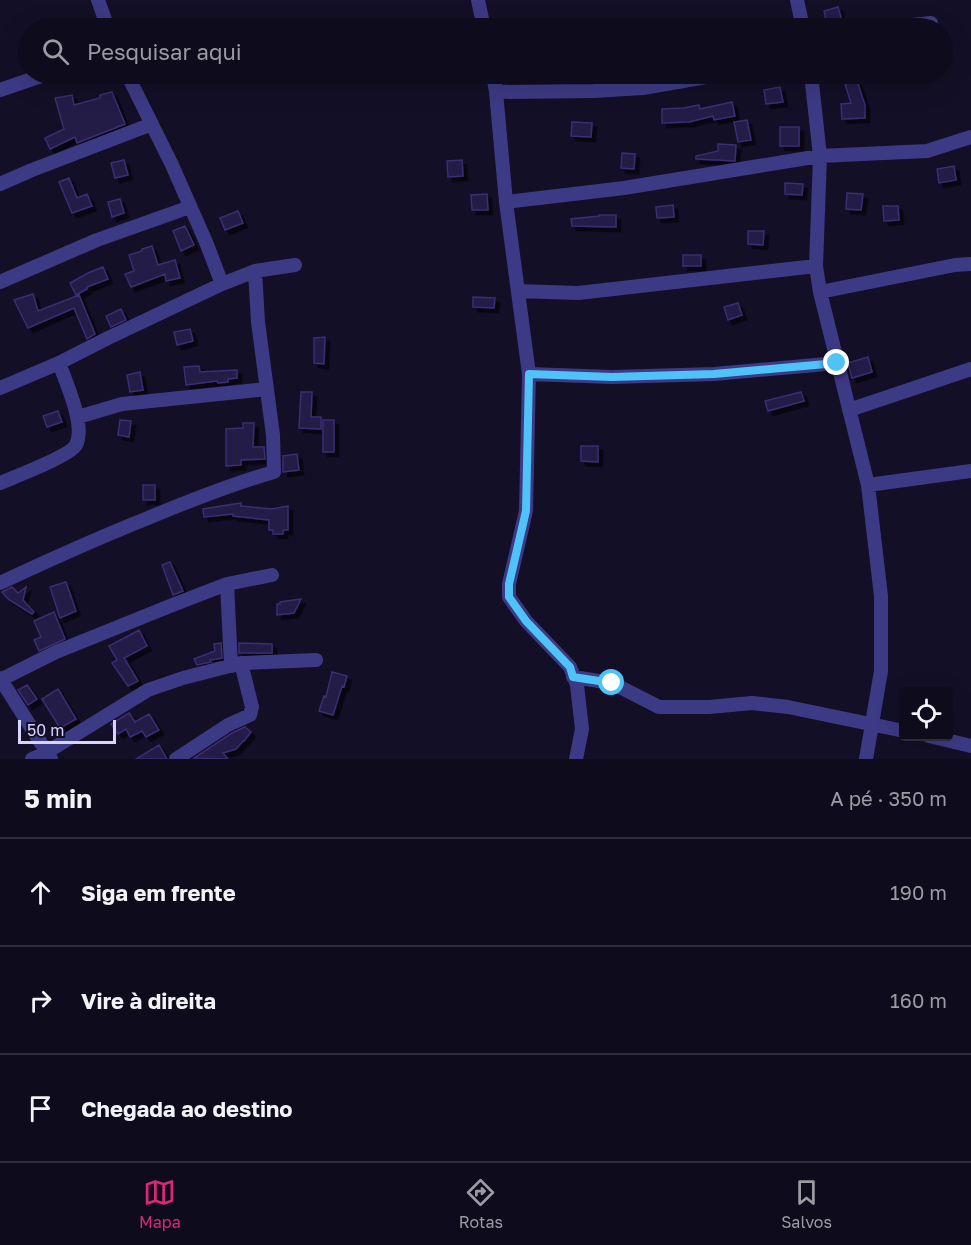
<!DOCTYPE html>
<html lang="pt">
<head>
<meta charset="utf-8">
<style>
	body { margin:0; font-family:"Golos Text",sans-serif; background:#1c1929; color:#f1f3f6 }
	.controls { position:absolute; right:18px; bottom:18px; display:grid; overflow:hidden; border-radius:6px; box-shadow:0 6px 24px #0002 }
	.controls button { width:54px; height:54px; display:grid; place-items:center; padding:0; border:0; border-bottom:2px solid #2e2b3b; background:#0e0b1c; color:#f1f3f6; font:30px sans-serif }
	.scale { position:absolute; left:18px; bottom:15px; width:98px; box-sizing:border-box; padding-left:6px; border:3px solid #d9d4ff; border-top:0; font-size:16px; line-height:21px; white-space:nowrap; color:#d9d4ff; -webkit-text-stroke:4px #130f26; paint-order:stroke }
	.stop { position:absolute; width:18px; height:18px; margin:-14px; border:4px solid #4fc3f7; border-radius:50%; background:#fff }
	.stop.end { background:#4fc3f7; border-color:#fff; box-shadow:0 2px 6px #0008 }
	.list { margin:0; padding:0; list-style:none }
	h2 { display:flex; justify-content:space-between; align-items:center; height:78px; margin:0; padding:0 24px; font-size:26px }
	h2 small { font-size:20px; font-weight:400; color:#9b9ba3 }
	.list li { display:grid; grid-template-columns:39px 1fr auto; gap:18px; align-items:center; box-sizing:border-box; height:108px; padding:0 24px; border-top:2px solid #2e2b3b }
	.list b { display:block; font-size:22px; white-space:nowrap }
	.list em { font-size:20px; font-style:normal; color:#9b9ba3 }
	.icon { flex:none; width:33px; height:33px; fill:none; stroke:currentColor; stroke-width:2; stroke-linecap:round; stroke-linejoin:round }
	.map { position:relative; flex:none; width:971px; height:759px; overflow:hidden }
	.search { position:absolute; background:#0e0b1c; box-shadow:0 6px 24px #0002; left:18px; right:18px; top:18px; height:66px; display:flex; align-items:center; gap:15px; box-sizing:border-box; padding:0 21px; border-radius:33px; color:#9b9ba3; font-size:22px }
	.sheet { height:402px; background:#0e0b1c }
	nav { display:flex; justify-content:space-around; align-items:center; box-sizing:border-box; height:84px; border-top:2px solid #2e2b3b; background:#0e0b1c; font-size:16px; color:#9b9ba3 }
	nav a { display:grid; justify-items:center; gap:3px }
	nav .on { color:#db2777 }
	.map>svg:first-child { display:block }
	.building { fill:#241b47; stroke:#3b2d73; stroke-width:1.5; filter:url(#shadow) }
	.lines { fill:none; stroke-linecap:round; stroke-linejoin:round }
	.street { stroke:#3d3a85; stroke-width:14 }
	.route { stroke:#4fc3f7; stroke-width:8 }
</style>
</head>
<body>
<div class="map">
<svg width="971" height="759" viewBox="0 0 971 759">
	<defs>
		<filter id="shadow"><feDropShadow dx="4.5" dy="4.5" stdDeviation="0" flood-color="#0009"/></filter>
	</defs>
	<rect width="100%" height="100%" fill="#130f26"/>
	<path class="building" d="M 838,7 L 842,21 L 827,25 L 824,11 Z
		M 857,81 L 865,105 L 865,118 L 842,119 L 841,104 L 851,103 L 845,84 Z
		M 780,87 L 783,102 L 766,104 L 764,90 Z
		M 112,92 L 125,124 L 77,143 L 75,137 L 50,149 L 45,138 L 64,129 L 55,98 L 72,95 L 74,105 L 100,98 L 100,95 Z
		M 732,102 L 735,116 L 714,120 L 713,116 L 689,122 L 662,123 L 662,109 L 684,108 L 699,105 L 700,109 Z
		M 747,120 L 751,140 L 738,142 L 734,122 Z
		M 572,122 L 592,123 L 591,137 L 571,136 Z
		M 780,127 L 799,127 L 799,146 L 780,146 Z
		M 718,144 L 736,145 L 735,161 L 696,159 L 696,156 L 718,151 Z
		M 622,153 L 635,154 L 634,169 L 621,168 Z
		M 124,160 L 128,175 L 115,178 L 111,163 Z
		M 462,160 L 463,176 L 448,177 L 447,161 Z
		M 954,166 L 956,180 L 939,183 L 937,169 Z
		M 69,178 L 77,198 L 87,194 L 92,206 L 72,213 L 59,182 Z
		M 785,183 L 803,184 L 802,195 L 785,194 Z
		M 847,193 L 863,194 L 861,210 L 846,209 Z
		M 487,194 L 488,210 L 472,210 L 471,195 Z
		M 120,199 L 124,213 L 112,217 L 108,202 Z
		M 673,205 L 674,217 L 657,218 L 656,207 Z
		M 883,206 L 898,206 L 899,220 L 884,221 Z
		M 238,211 L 243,223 L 225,230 L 220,218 Z
		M 599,215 L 616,215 L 616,227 L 572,226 L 571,219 L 599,216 Z
		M 185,226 L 194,245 L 181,251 L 173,231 Z
		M 748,231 L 764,231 L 763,245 L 748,244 Z
		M 152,246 L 158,265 L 175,260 L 180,278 L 166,281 L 165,274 L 131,287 L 125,274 L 134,271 L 129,255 L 142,251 L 142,249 Z
		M 683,255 L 701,255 L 701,266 L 683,266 Z
		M 103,267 L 108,279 L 87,287 L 87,289 L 76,295 L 70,283 L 88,273 Z
		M 33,294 L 38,311 L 79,295 L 95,334 L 87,339 L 74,308 L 28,328 L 14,300 Z
		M 473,297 L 495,298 L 494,308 L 473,307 Z
		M 738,303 L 742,315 L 728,320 L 724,307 Z
		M 121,309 L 126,320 L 111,327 L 106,316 Z
		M 190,329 L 193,341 L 177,345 L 174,332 Z
		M 325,337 L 324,364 L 314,363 L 314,338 Z
		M 868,357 L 872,372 L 852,378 L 848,363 Z
		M 199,366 L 200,372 L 237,370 L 237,378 L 228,379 L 228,382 L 218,383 L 217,381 L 186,385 L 184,367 Z
		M 140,372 L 143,390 L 130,392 L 127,375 Z
		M 301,392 L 312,392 L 311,417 L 321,417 L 321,429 L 299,428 Z
		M 801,392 L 804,401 L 768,411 L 765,401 Z
		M 58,411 L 62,422 L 47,427 L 43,416 Z
		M 120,420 L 131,421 L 129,437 L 118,435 Z
		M 323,420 L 334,420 L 334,452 L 323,452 Z
		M 243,423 L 254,423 L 253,447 L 264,447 L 265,459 L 241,460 L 241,465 L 226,466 L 226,429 L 243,428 Z
		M 581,446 L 598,446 L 598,462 L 581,461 Z
		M 297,454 L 299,470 L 283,472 L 283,456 Z
		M 143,485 L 155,485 L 155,500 L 143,500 Z
		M 241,503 L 241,506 L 272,509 L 288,506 L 288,530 L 283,530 L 283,534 L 273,534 L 273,530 L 269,530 L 269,520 L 233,516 L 233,514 L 204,517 L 203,509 Z
		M 170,562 L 183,591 L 173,595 L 162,565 Z
		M 66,582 L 76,611 L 60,618 L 50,587 Z
		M 12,587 L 18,593 L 26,587 L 23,600 L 34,612 L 32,614 L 8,599 L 2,592 Z
		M 301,599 L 294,613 L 277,615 L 277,604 L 280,604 L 280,602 Z
		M 54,612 L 65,639 L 39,651 L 34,640 L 41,637 L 34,621 Z
		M 139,630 L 147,646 L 124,658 L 138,681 L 128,686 L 112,663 L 117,660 L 109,646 Z
		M 221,643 L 222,658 L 210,660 L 211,662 L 197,665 L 194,659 L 215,651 L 214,644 Z
		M 239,643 L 272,644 L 272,653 L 239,653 Z
		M 332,672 L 347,676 L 344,687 L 342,686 L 333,715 L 319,711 L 324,696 L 326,697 Z
		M 27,685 L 37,699 L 28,705 L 18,690 Z
		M 58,689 L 76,719 L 60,728 L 42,699 Z
		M 129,713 L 135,722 L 149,714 L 159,730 L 146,737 L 142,731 L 130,737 L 126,729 L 118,734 L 111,724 Z
		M 245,727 L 251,732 L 244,741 L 243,741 L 236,749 L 223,753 L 228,759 L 194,758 L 232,733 Z
		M 159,745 L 167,759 L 136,759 Z"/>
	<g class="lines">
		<path class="street" d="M 98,0 L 108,28
			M 478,0 L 484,28
			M 797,0 L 803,28
			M 885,28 L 931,23
			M 127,74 L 172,165 L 206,242 L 222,284
			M 493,74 L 496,92 L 506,202 L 529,374 L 526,511 L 509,584 L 509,597 L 526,621 L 570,667 L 577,685 L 582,729 L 576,759
			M 811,74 L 820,156 L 816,266 L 820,292 L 868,485 L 881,596 L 881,671 L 866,759
			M 0,90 L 47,74
			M 496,92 L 594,91 L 643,88 L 723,74
			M 0,184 L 32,170 L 152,124
			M 506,202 L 624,188 L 820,156 L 927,151 L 971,137
			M 0,282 L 97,240 L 190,207
			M 518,291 L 578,293 L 816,266
			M 820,292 L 955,265 L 971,264
			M 529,374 L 612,377 L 714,374 L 837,363
			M 0,388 L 59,363 L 108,338 L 222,284 L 255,271 L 295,265
			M 849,410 L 971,369
			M 78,417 L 122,404 L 267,389
			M 0,483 C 14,477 70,456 76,445 C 86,425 66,383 59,363
			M 868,485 L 971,471
			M 0,583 C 49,560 98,538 148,518 C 189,501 231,484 274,472 L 273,435 L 258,322 L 255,271
			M 227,584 L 231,666
			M 573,677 L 612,683 L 659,707 L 709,707 L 752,703 L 788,707 L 904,731
			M 0,678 L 51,759
			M 0,680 L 56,652 L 175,604 L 227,584 L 272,575
			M 929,736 L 971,746
			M 32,759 L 47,752 L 148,690 L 183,678 L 241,663 L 316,660
			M 176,759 L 228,725 L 250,715 L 252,707 L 241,663"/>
	</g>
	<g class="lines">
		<path class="route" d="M 612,683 L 573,677 L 570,667 L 526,621 L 509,597 L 509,584 L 526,511 L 529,374 L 612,377 L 714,374 L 837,363"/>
	</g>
</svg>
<div class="controls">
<button><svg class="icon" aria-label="locate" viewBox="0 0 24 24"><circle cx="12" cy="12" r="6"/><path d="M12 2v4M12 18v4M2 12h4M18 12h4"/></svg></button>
</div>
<div class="scale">50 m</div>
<div class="stop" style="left:612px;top:683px"></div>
<div class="stop end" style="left:837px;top:363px"></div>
<div class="search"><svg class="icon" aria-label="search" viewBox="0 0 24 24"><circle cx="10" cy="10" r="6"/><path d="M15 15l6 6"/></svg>Pesquisar aqui</div>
</div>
<section class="sheet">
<h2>5 min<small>A pé · 350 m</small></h2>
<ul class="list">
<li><svg class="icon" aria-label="ahead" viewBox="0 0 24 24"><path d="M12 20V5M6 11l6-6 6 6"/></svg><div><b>Siga em frente</b></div><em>190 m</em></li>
<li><svg class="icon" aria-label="right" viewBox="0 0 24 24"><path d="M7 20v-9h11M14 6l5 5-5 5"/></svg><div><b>Vire à direita</b></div><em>160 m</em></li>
<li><svg class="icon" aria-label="arrive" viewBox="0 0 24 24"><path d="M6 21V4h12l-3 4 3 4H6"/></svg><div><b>Chegada ao destino</b></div></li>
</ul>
</section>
<nav>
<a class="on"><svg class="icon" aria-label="map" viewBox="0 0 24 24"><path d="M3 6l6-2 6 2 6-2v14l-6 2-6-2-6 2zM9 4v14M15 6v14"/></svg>Mapa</a>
<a><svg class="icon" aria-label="directions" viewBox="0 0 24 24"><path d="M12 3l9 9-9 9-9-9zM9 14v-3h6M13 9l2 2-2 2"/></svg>Rotas</a>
<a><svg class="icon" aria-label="saved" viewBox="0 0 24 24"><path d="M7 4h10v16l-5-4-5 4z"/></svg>Salvos</a>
</nav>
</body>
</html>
